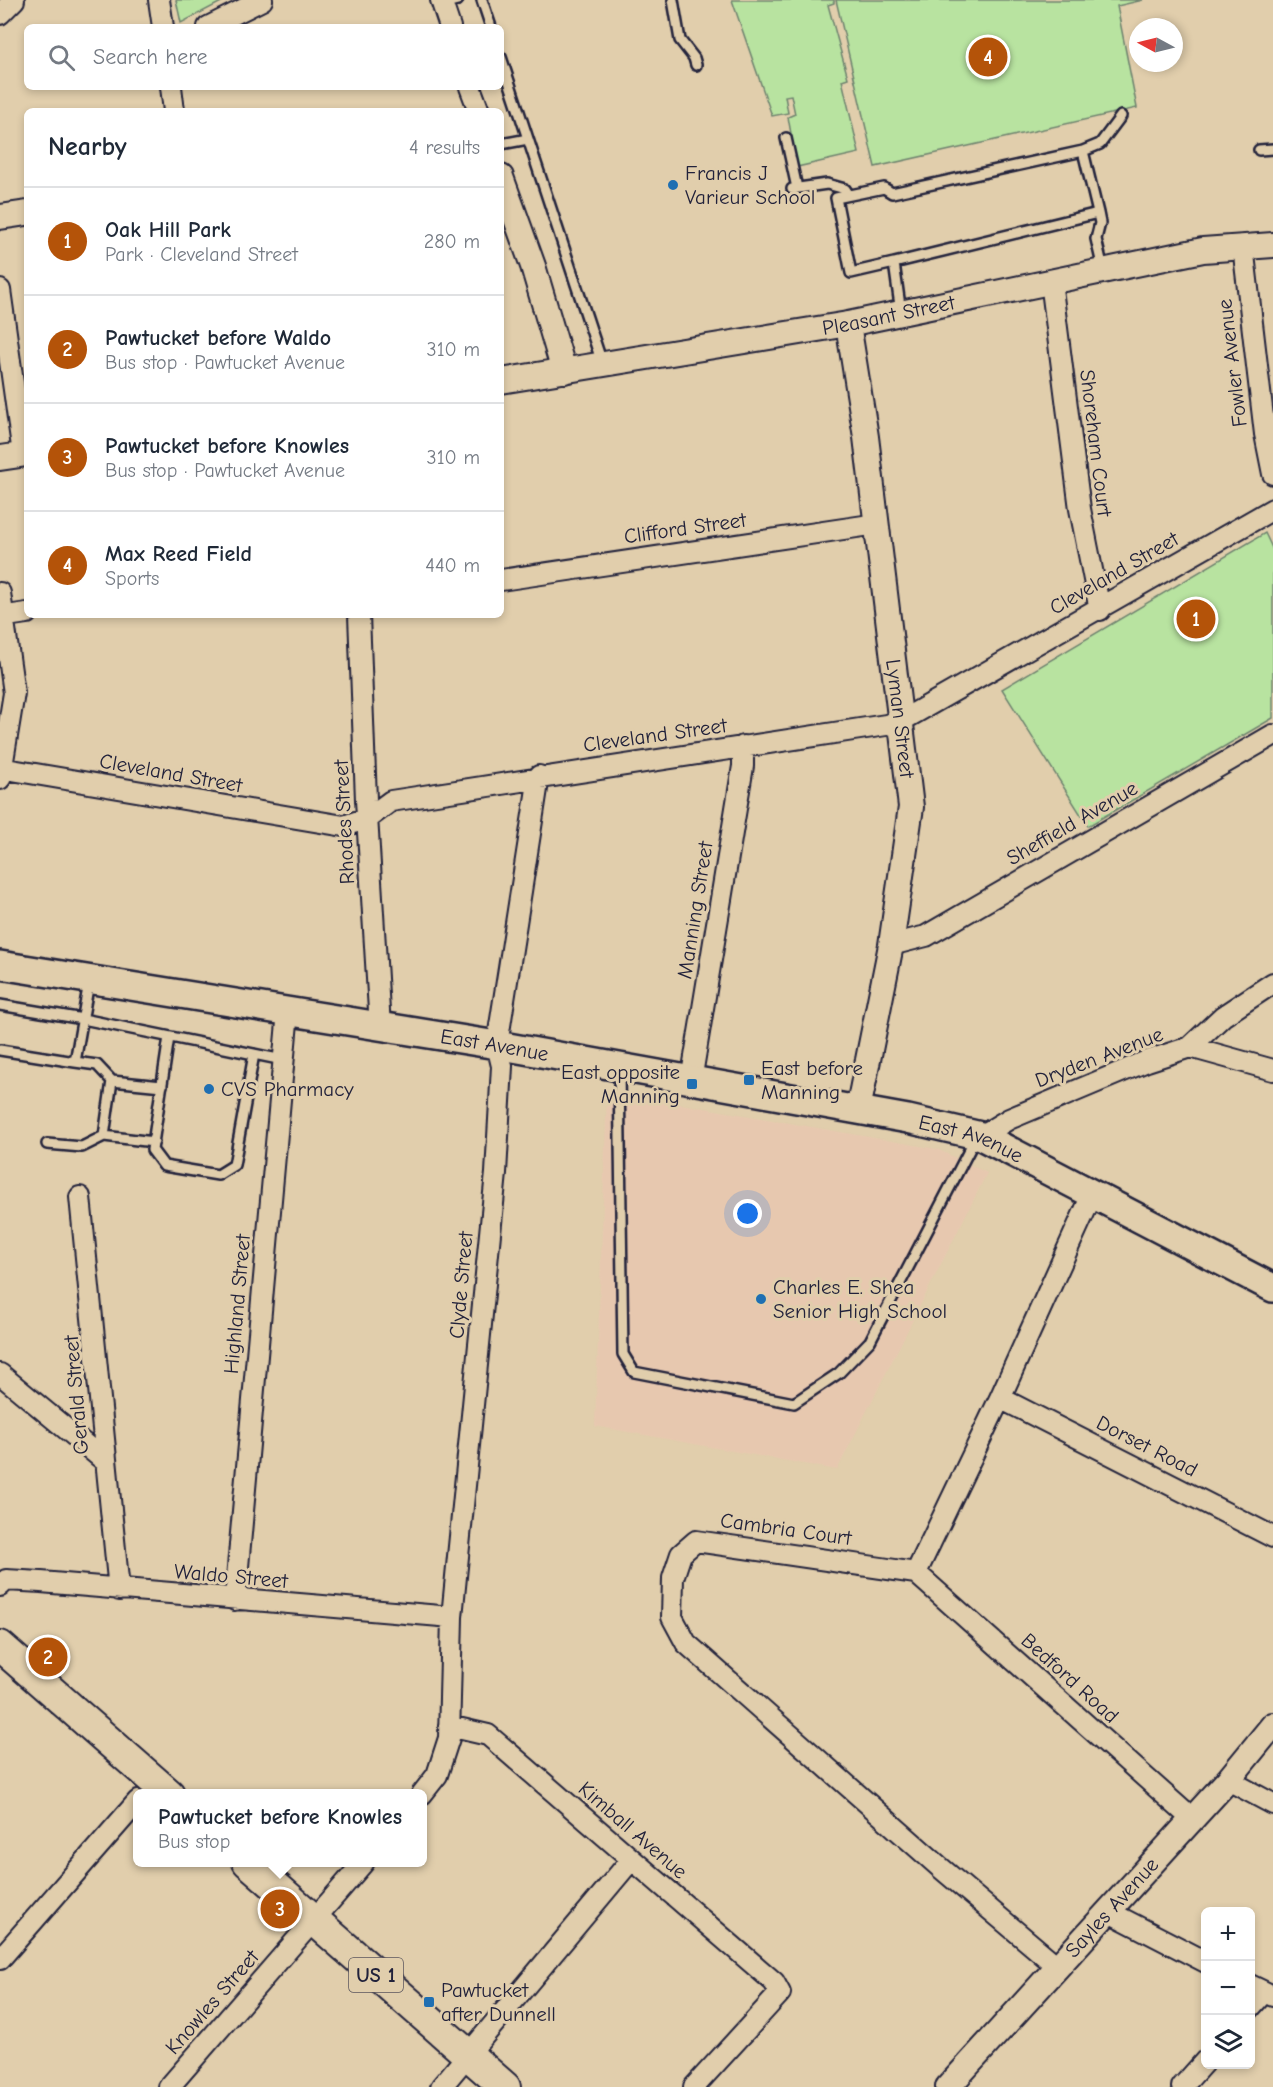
<!DOCTYPE html>
<html lang="en">
<head>
<meta charset="utf-8">
<style>
	body { margin:0; font-family:"Comic Neue",sans-serif; background:#f6f6f7; color:#1f2937 }
	.controls { position:absolute; right:18px; bottom:18px; display:grid; overflow:hidden; border-radius:9px; box-shadow:0 3px 9px #0003 }
	.controls button { width:54px; height:54px; display:grid; place-items:center; padding:0; border:0; border-bottom:2px solid #e0e1e3; background:#fff; color:#1f2937; font:30px sans-serif }
	.compass { position:absolute; left:1129px; top:18px; width:54px; height:54px; border-radius:50%; background:#fff; box-shadow:0 3px 9px #0003; rotate:277deg }
	.you { position:absolute; left:748px; top:1214px; width:21px; height:21px; margin:-15px; border:4px solid #fff; border-radius:50%; background:#1a73e8; box-shadow:0 0 0 9px #1a73e833 }
	.badge { display:grid; place-items:center; width:39px; height:39px; border-radius:50%; background:#b45309; color:#fff; font-size:20px; font-weight:700 }
	.pin { position:absolute; translate:-50% -50%; border:3px solid #fff; box-shadow:0 2px 6px #0006 }
	.popup { position:absolute; left:133px; top:1789px; width:294px; height:78px; box-sizing:border-box; display:grid; place-content:center; border-radius:9px; background:#fff; filter:drop-shadow(0 2px 4px #0005); font-size:20px; white-space:nowrap; color:#747a83 }
	.popup b { font-size:22px; color:#1f2937 }
	.popup::after { content:''; position:absolute; left:50%; top:100%; margin-left:-12px; border:12px solid transparent; border-top-color:#fff }
	.list { margin:0; padding:0; list-style:none }
	h2 { display:flex; justify-content:space-between; align-items:center; height:78px; margin:0; padding:0 24px; font-size:26px }
	h2 small { font-size:20px; font-weight:400; color:#747a83 }
	.list li { display:grid; grid-template-columns:39px 1fr auto; gap:18px; align-items:center; box-sizing:border-box; height:108px; padding:0 24px; border-top:2px solid #e0e1e3 }
	.list b { display:block; font-size:22px; white-space:nowrap }
	.list p { margin:0; font-size:20px; white-space:nowrap; color:#747a83 }
	.list em { font-size:20px; font-style:normal; color:#747a83 }
	.icon { flex:none; width:33px; height:33px; fill:none; stroke:currentColor; stroke-width:2; stroke-linecap:round; stroke-linejoin:round }
	.map { position:relative; flex:none; width:1273px; height:2087px; overflow:hidden }
	.search { position:absolute; background:#fff; box-shadow:0 3px 9px #0003; left:24px; top:24px; width:480px; height:66px; display:flex; align-items:center; gap:15px; box-sizing:border-box; padding:0 21px; border-radius:9px; color:#747a83; font-size:22px }
	.panel { position:absolute; background:#fff; box-shadow:0 3px 9px #0003; left:24px; top:108px; width:480px; height:510px; border-radius:9px }
	.map>svg:first-child { display:block }
	.built { fill:#e7c8af }
	.green { fill:#b8e3a0; stroke:#6d826e; stroke-width:1.5 }
	.lines { fill:none; stroke-linecap:round; stroke-linejoin:round }
	.service-casing { stroke:#22223b; stroke-width:14 }
	.minor-casing { stroke:#22223b; stroke-width:24 }
	.tertiary-casing { stroke:#22223b; stroke-width:28 }
	.secondary-casing { stroke:#22223b; stroke-width:32 }
	.primary-casing { stroke:#22223b; stroke-width:34 }
	.service { stroke:#e1ceac; stroke-width:9 }
	.minor { stroke:#e1ceac; stroke-width:20 }
	.tertiary { stroke:#e1ceac; stroke-width:24 }
	.secondary { stroke:#e1ceac; stroke-width:27 }
	.primary { stroke:#e1ceac; stroke-width:30 }
	.poi-dot { fill:#1f6fb2; stroke:#e1ceac; stroke-width:2 }
	.labels { text-anchor:middle; dominant-baseline:central; stroke-width:6; stroke-linejoin:round; paint-order:stroke }
	.shield { fill:#e1ceac; stroke:#5b565d; stroke-width:1.5 }
	.shield-label { font-size:20px; font-weight:bold; fill:#22223b }
	.poi-label { font-size:21px; fill:#22223b; stroke:#e1ceac; text-anchor:start }
	.street-label { font-size:21px; fill:#22223b; stroke:#e1ceac }
</style>
</head>
<body>
<div class="map">
<svg width="1273" height="2087" viewBox="0 0 1273 2087">
	<rect width="100%" height="100%" fill="#e1ceac"/>
	<filter id="ink" filterUnits="userSpaceOnUse"><feTurbulence type="fractalNoise" baseFrequency=".0167" numOctaves="2"/><feDisplacementMap in="SourceGraphic" scale="12" xChannelSelector="R" yChannelSelector="G"/><feConvolveMatrix kernelMatrix="1 2 1 2 8 2 1 2 1" color-interpolation-filters="sRGB"/></filter>
	<g filter="url(#ink)">
		<path class="built" d="M 607,1091 L 937,1149 L 987,1173 L 837,1470 L 595,1426 Z"/>
		<path class="green" d="M 176,0 L 225,0 L 181,23 Z
			M 732,0 L 834,0 L 834,3 L 828,5 L 848,78 L 842,80 L 859,153 L 797,167 L 788,117 L 795,114 L 791,95 L 785,96 L 788,113 L 772,116 Z
			M 836,0 L 1143,0 L 1117,6 L 1137,108 L 875,167 Z
			M 1265,533 L 1273,550 L 1273,718 L 1088,826 L 1002,689 Z"/>
		<g class="lines">
			<g class="service-casing">
				<path id="service" d="M 482,0 L 491,27
					M 673,0 L 680,40 L 694,58 L 696,65
					M 442,4 L 458,0
					M 501,57 L 602,363
					M 786,138 L 797,188
					M 501,144 L 528,139
					M 1259,150 L 1273,149
					M 1083,151 L 1100,144 L 1121,116
					M 792,189 L 827,184 L 845,189 L 849,195
					M 1098,213 L 1100,223 L 1096,239 L 1103,269
					M 894,263 L 1098,213 L 1083,151 L 892,193 L 884,188 L 836,198 L 851,273 L 894,263 L 901,313
					M 0,1005 L 83,1019 L 283,1060
					M 169,1037 L 152,1150 L 164,1166 L 218,1175 L 234,1165 L 254,1054
					M 0,1050 L 75,1062 L 89,982
					M 75,1062 L 97,1065 L 112,1081 L 104,1136
					M 619,1070 L 623,1354 L 634,1372 L 794,1403 L 839,1373 L 870,1341 L 976,1137
					M 112,1081 L 162,1086
					M 47,1144 L 82,1147 L 104,1136 L 154,1142"/>
			</g>
			<g class="minor-casing">
				<path id="minor" d="M 159,0 L 163,27
					M 441,0 L 450,27
					M 0,14 L 14,0
					M 208,27 L 262,0
					M 171,87 L 174,111
					M 470,87 L 479,111
					M 1243,246 L 1265,434 L 1273,474
					M 1051,281 L 1080,509 L 1100,610
					M 0,290 L 23,454
					M 501,580 L 877,524
					M 0,593 L 14,693 L 0,779
					M 359,615 L 366,800 L 380,1027
					M 0,617 L 27,613
					M 0,768 L 344,826 L 368,818 L 391,801 L 886,725 L 901,721 L 1273,509
					M 891,945 L 926,936 L 1273,735
					M 1190,1047 L 1223,1016 L 1273,983
					M 691,1081 L 743,766 L 743,746
					M 981,1136 L 1009,1119 L 1147,1061 L 1190,1047 L 1273,1070
					M 80,1197 L 119,1590
					M 0,1374 L 106,1462
					M 1000,1398 L 1273,1537
					M 916,1573 L 1000,1398 L 1092,1195
					M 0,1586 L 6,1580 L 41,1582 L 452,1617
					M 235,1600 L 288,1011
					M 449,1726 L 488,1735 L 774,1982 L 780,1993 L 694,2087
					M 1228,1780 L 1273,1804
					M 422,1794 L 437,1775 L 449,1738 L 452,1617 L 496,1173 L 502,1066 L 497,1045 L 539,776
					M 1109,1912 L 1206,1962
					M 0,1959 L 138,1801
					M 1058,1967 L 942,1869 L 686,1643 L 672,1617 L 673,1578 L 681,1554 L 696,1541 L 916,1573 L 1192,1819
					M 1250,1985 L 1273,1996
					M 1250,2008 L 1264,1992
					M 169,2087 L 364,1862
					M 441,2087 L 631,1860
					M 1182,2087 L 1206,2060"/>
			</g>
			<g class="tertiary-casing">
				<g id="tertiary">
					<path d="M 501,177 L 533,266 L 564,371"/>
					<path d="M 0,217 L 27,213"/>
					<path id="s1" d="M 848,324 L 866,437 L 911,807 L 891,945 L 858,1110"/>
					<path id="s2" d="M 501,381 L 848,324 L 1203,250 L 1273,245"/>
					<path d="M 0,458 L 27,454"/>
					<path id="s3" d="M 948,2087 L 1228,1780 L 1273,1725"/>
				</g>
			</g>
			<g class="secondary-casing">
				<g id="secondary">
					<path id="s4" d="M 0,965 L 497,1045 L 908,1119 L 981,1136 L 1273,1288"/>
				</g>
			</g>
			<g class="primary-casing">
				<path id="primary" d="M 0,1646 L 169,1794
					M 248,1862 L 505,2087"/>
			</g>
			<use href="#service" class="service"/>
			<use href="#minor" class="minor"/>
			<use href="#tertiary" class="tertiary"/>
			<use href="#secondary" class="secondary"/>
			<use href="#primary" class="primary"/>
		</g>
	</g>
	<g class="poi-dot">
		<circle cx="673" cy="185" r="6"/>
		<rect x="743" y="1074" width="12" height="12" rx="3"/>
		<rect x="686" y="1078" width="12" height="12" rx="3"/>
		<circle cx="209" cy="1089" r="6"/>
		<circle cx="761" cy="1299" r="6"/>
		<rect x="423" y="1996" width="12" height="12" rx="3"/>
	</g>
	<g class="labels">
		<rect class="shield" x="349" y="1958" width="54" height="34" rx="4.5"/>
		<g class="shield-label">
			<text x="376" y="1975">US 1</text>
		</g>
		<g class="poi-label">
			<text x="685" y="173">Francis J<tspan x="685" dy="24">Varieur School</tspan></text>
			<text x="761" y="1068">East before<tspan x="761" dy="24">Manning</tspan></text>
			<text x="680" y="1072" text-anchor="end">East opposite<tspan x="680" dy="24">Manning</tspan></text>
			<text x="221" y="1089">CVS Pharmacy</text>
			<text x="773" y="1287">Charles E. Shea<tspan x="773" dy="24">Senior High School</tspan></text>
			<text x="441" y="1990">Pawtucket<tspan x="441" dy="24">after Dunnell</tspan></text>
		</g>
		<g class="street-label">
			<text stroke="none"><textPath href="#s2" startOffset="393">Pleasant Street</textPath></text>
			<text transform="translate(1232 363) rotate(-97)">Fowler Avenue</text>
			<text transform="translate(1096 443) rotate(83)">Shoreham Court</text>
			<text transform="translate(685 528) rotate(-8)">Clifford Street</text>
			<text transform="translate(1114 573) rotate(-30)">Cleveland Street</text>
			<text stroke="none"><textPath href="#s1" startOffset="398">Lyman Street</textPath></text>
			<text transform="translate(655 735) rotate(-8)">Cleveland Street</text>
			<text transform="translate(171 773) rotate(10)">Cleveland Street</text>
			<text transform="translate(344 822) rotate(-93)">Rhodes Street</text>
			<text transform="translate(1072 823) rotate(-30)">Sheffield Avenue</text>
			<text transform="translate(695 910) rotate(-81)">Manning Street</text>
			<text stroke="none"><textPath href="#s4" startOffset="501">East Avenue</textPath></text>
			<text transform="translate(1099 1057) rotate(-21)">Dryden Avenue</text>
			<text stroke="none"><textPath href="#s4" startOffset="987">East Avenue</textPath></text>
			<text transform="translate(461 1285) rotate(-85)">Clyde Street</text>
			<text transform="translate(237 1304) rotate(-85)">Highland Street</text>
			<text transform="translate(76 1395) rotate(-95)">Gerald Street</text>
			<text transform="translate(1147 1446) rotate(27)">Dorset Road</text>
			<text transform="translate(786 1529) rotate(8)">Cambria Court</text>
			<text transform="translate(231 1576) rotate(5)">Waldo Street</text>
			<text transform="translate(1070 1678) rotate(42)">Bedford Road</text>
			<text transform="translate(633 1830) rotate(41)">Kimball Avenue</text>
			<text stroke="none"><textPath href="#s3" startOffset="243">Sayles Avenue</textPath></text>
			<text transform="translate(212 2002) rotate(-49)">Knowles Street</text>
		</g>
	</g>
</svg>
<div class="controls">
<button>+</button>
<button>−</button>
<button><svg class="icon" aria-label="layers" viewBox="0 0 24 24"><path d="M12 4l9 5-9 5-9-5zM3 14l9 5 9-5"/></svg></button>
</div>
<svg class="compass" viewBox="-18 -18 36 36"><path d="M0-13l5 13h-10z" fill="#e53935"/><path d="M0 13l5-13h-10z" fill="#747a83"/></svg>
<div class="you"></div>
<div class="pin badge" style="left:1196px;top:619px">1</div>
<div class="pin badge" style="left:48px;top:1657px">2</div>
<div class="pin badge" style="left:280px;top:1909px">3</div>
<div class="popup"><b>Pawtucket before Knowles</b>Bus stop</div>
<div class="pin badge" style="left:988px;top:57px">4</div>
<div class="search"><svg class="icon" aria-label="search" viewBox="0 0 24 24"><circle cx="10" cy="10" r="6"/><path d="M15 15l6 6"/></svg>Search here</div>
<section class="panel">
<h2>Nearby<small>4 results</small></h2>
<ul class="list">
<li><span class="badge">1</span><div><b>Oak Hill Park</b><p>Park · Cleveland Street</p></div><em>280 m</em></li>
<li><span class="badge">2</span><div><b>Pawtucket before Waldo</b><p>Bus stop · Pawtucket Avenue</p></div><em>310 m</em></li>
<li><span class="badge">3</span><div><b>Pawtucket before Knowles</b><p>Bus stop · Pawtucket Avenue</p></div><em>310 m</em></li>
<li><span class="badge">4</span><div><b>Max Reed Field</b><p>Sports</p></div><em>440 m</em></li>
</ul>
</section>
</div>
</body>
</html>
